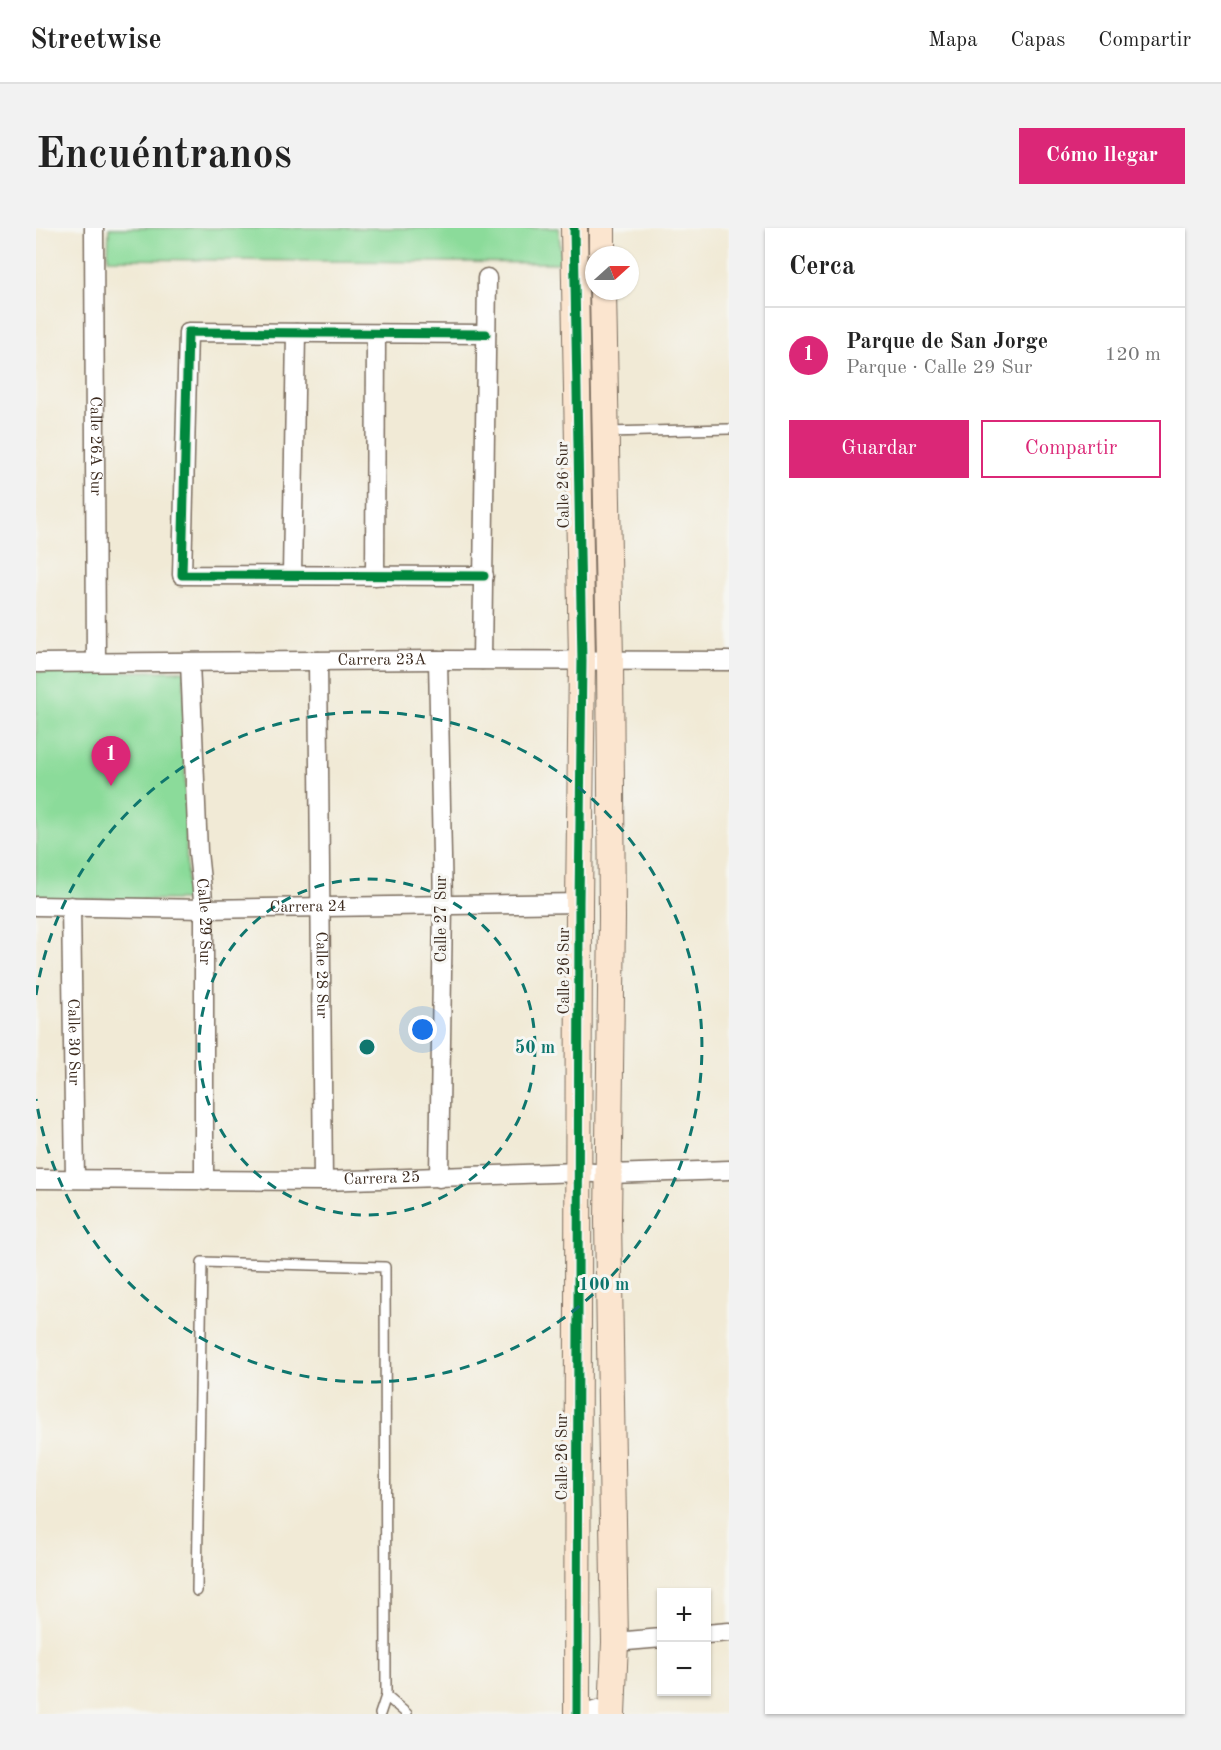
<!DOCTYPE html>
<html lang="es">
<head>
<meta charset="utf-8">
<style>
	body { margin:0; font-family:"Old Standard TT",serif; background:#f2f2f2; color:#222 }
	.controls { position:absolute; right:18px; bottom:18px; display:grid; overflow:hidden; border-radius:0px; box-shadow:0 2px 4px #0004 }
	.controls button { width:54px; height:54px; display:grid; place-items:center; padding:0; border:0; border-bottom:2px solid #e0e0e0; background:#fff; color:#222; font:30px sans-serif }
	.compass { position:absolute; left:549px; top:18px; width:54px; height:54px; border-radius:50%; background:#fff; box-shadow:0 2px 4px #0004; rotate:69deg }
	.you { position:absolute; left:387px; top:802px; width:21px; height:21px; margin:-15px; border:4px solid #fff; border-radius:50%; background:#1a73e8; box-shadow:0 0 0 9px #1a73e833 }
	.badge { display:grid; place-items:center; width:39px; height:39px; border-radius:50%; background:#db2777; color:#fff; font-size:20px; font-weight:700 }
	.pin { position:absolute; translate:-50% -50px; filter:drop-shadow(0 2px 3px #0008) }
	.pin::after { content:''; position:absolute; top:32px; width:21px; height:18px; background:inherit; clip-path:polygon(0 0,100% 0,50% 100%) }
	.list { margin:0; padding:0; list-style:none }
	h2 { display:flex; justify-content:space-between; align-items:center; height:78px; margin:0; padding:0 24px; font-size:26px }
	h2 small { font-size:20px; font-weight:400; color:#767676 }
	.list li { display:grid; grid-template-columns:39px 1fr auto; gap:18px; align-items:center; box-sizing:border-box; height:96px; padding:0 24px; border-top:2px solid #e0e0e0 }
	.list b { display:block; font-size:22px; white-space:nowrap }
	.list p { margin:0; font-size:20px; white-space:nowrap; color:#767676 }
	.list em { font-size:20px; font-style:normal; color:#767676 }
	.actions { display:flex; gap:12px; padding:18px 24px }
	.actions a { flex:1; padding:14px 0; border:2px solid #db2777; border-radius:0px; text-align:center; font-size:21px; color:#db2777 }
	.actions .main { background:#db2777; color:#fff }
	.map { position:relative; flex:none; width:693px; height:1486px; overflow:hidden; border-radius:0px }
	header { display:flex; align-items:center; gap:36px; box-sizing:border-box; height:84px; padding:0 30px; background:#fff; border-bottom:2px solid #e0e0e0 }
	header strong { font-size:28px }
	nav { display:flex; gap:33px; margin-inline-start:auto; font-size:21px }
	.intro { display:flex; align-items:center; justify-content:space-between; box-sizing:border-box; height:144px; padding:0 36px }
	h1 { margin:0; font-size:42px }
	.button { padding:15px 27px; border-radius:0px; background:#db2777; color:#fff; font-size:21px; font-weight:700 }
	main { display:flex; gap:36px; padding:0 36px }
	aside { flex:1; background:#fff; border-radius:0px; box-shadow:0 2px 4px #0004 }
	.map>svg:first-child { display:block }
	.green { fill:#8bdb9a; stroke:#63825c; stroke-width:1.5 }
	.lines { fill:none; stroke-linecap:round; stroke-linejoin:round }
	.lane-casing { stroke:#7b6d5e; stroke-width:12 }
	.street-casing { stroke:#7b6d5e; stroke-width:21 }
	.secondary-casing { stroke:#7b6d5e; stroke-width:28 }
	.lane { stroke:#fff; stroke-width:9 }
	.street { stroke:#fff; stroke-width:18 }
	.secondary { stroke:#fbe5cf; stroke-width:26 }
	.cycleway-casing { stroke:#f6f6f2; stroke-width:13 }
	.cycleway { stroke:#00873e; stroke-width:9 }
	.ring { fill:none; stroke:#0f766e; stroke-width:3; stroke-dasharray:10 8 }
	.labels { text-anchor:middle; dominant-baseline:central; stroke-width:6; stroke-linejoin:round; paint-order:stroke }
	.street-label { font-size:16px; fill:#3b2a1e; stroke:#f6f6f2 }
	.centre { fill:#0f766e; stroke:#f6f6f2; stroke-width:3 }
	.ring-label { font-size:18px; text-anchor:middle; font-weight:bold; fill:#0f766e; stroke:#f6f6f2; stroke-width:6; stroke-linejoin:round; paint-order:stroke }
</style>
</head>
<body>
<header>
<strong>Streetwise</strong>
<nav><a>Mapa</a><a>Capas</a><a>Compartir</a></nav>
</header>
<div class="intro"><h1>Encuéntranos</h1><a class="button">Cómo llegar</a></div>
<main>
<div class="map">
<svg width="693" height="1486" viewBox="0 0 693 1486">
	<rect width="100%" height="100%" fill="#f6f6f2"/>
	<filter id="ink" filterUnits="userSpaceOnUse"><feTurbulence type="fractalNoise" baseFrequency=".0167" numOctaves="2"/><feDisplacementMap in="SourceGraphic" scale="12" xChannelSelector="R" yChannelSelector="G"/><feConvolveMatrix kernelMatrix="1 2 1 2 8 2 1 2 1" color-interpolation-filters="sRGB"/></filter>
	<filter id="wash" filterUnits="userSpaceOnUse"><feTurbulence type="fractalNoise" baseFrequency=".008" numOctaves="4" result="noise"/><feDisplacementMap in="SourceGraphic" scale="24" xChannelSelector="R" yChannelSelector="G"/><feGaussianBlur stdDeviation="1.35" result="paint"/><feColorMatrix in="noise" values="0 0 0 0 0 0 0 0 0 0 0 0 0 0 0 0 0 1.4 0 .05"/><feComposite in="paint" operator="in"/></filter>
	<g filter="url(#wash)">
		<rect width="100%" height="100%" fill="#f1ead6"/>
		<path class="green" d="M 73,0 L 523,0 L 525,35 L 72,31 Z
			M 148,443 L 151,672 L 0,671 L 0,444 Z"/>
	</g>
	<g filter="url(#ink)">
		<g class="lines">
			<g class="lane-casing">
				<path id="lane" d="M 572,204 L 693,201
					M 161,1363 L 166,1034 L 349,1039 L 350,1468 L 371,1486
					M 344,1486 L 350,1468"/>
			</g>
			<g class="street-casing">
				<g id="street">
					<path id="s1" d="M 58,0 L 60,434"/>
					<path d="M 256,347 L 260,105"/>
					<path d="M 339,348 L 340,106"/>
					<path d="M 448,348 L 146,347 L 152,104 L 450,106"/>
					<path d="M 402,432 L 407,677 L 403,950"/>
					<path d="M 446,432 L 451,50"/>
					<path id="s2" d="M 282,433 L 287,953"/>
					<path id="s3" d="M 154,434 L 162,624 L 168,681 L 168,953"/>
					<path id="s4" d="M 0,435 L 402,432 L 693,433"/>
					<path id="s5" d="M 0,678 L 168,681 L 543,675"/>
					<path id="s6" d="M 35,678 L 39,950"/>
					<path id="s7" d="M 0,951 L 287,953 L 544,944 L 574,946 L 693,942"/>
					<path d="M 670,1406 L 693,1404"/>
					<path d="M 579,1414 L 626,1410"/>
					<path d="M 548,1486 L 576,1478"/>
				</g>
			</g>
			<g class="secondary-casing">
				<path id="secondary" d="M 538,0 L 546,433 L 543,675 L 541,1486
					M 566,0 L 566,27
					M 567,63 L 574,433 L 576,689 L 572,992 L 579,1414 L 576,1486"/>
			</g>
			<use href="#lane" class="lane"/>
			<use href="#street" class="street"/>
			<use href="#secondary" class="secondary"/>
			<g class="cycleway-casing">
				<path id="cycleway" d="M 538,0 L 546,433 L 543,675 L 541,1486
					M 448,348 L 146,347 L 152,104 L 450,106"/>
			</g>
			<use href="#cycleway" class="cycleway"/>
		</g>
	</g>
	<g class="ring">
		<circle cx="331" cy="819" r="168"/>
		<path d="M0 767A335 335 0 1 1 0 871"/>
	</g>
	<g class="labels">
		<g class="street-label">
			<text stroke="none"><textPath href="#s1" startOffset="218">Calle 26A Sur</textPath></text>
			<text transform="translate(528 257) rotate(-91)">Calle 26 Sur</text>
			<text stroke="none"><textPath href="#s4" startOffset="346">Carrera 23A</textPath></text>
			<text stroke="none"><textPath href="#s5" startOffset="272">Carrera 24</textPath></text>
			<text transform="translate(406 691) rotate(-90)">Calle 27 Sur</text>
			<text stroke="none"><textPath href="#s3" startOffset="260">Calle 29 Sur</textPath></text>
			<text transform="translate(529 743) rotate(-90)">Calle 26 Sur</text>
			<text stroke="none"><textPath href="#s2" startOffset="314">Calle 28 Sur</textPath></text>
			<text stroke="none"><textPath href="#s6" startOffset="136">Calle 30 Sur</textPath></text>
			<text stroke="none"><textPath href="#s7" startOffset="346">Carrera 25</textPath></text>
			<text transform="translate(527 1229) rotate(-90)">Calle 26 Sur</text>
		</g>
	</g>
	<circle cx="331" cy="819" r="9" class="centre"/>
	<g class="ring-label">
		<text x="499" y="825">50 m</text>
		<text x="568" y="1062">100 m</text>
	</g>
</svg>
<div class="controls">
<button>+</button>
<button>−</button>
</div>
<svg class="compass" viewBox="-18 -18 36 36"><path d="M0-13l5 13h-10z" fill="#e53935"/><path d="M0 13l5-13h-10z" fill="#767676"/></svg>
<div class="you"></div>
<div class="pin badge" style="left:75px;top:558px">1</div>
</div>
<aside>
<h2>Cerca<small></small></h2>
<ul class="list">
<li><span class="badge">1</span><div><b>Parque de San Jorge</b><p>Parque · Calle 29 Sur</p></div><em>120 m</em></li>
</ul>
<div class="actions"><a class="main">Guardar</a><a>Compartir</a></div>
</aside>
</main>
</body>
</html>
